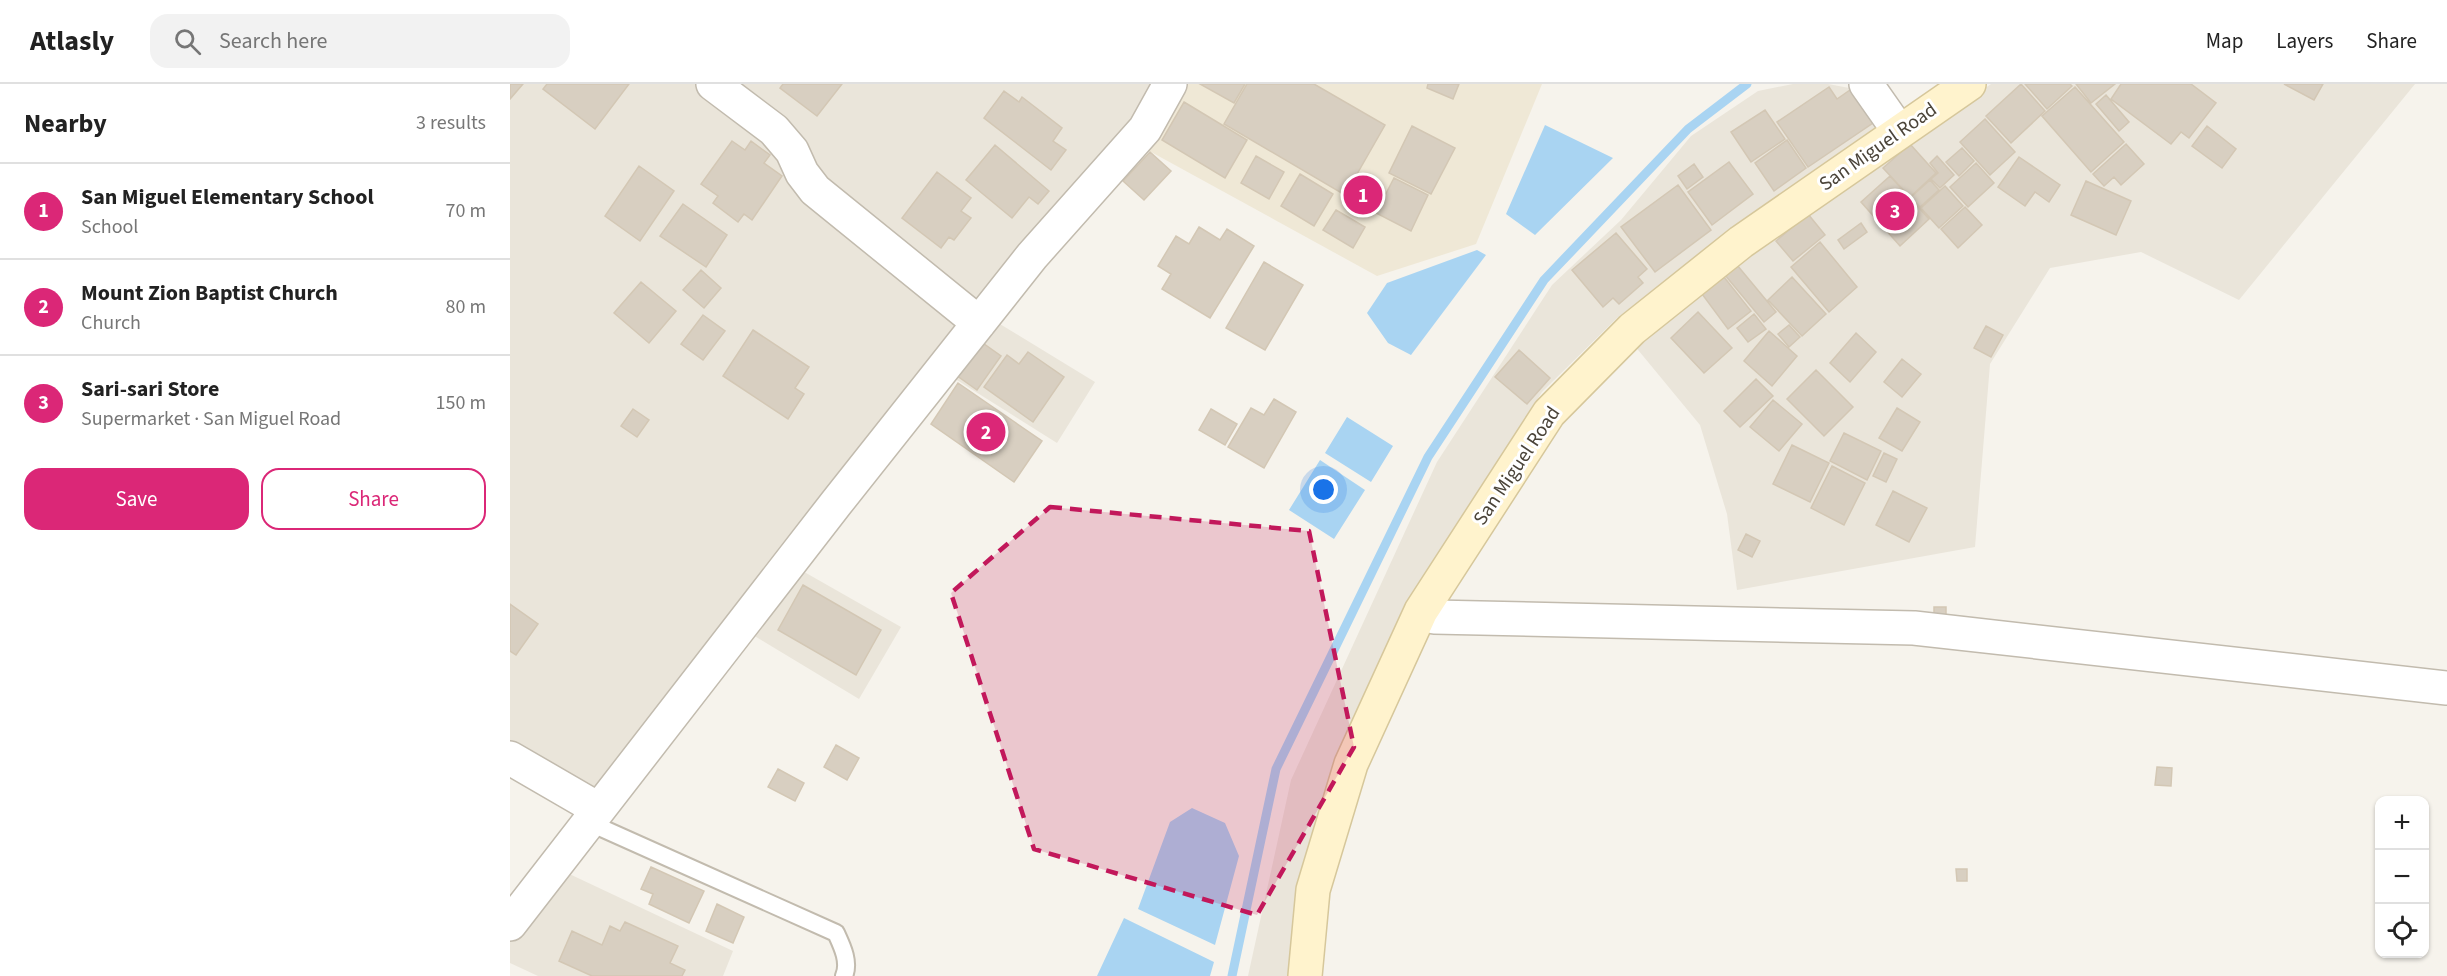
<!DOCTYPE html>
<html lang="en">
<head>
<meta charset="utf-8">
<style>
	body { margin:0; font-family:"Source Sans 3",sans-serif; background:#f2f2f2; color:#222 }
	.controls { position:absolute; right:18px; bottom:18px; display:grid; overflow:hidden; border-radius:12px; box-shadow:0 2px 4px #0004 }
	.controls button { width:54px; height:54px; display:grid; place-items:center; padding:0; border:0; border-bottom:2px solid #e0e0e0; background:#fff; color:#222; font:30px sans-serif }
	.you { position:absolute; left:814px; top:406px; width:21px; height:21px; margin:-15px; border:4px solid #fff; border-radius:50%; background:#1a73e8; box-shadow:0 0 0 9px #1a73e833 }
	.badge { display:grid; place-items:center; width:39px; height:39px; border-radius:50%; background:#db2777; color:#fff; font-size:20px; font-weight:700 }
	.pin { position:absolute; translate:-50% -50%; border:3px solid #fff; box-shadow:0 2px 6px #0006 }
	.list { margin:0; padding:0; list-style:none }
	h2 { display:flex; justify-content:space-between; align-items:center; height:78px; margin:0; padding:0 24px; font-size:26px }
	h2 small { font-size:20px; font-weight:400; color:#767676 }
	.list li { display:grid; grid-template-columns:39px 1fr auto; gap:18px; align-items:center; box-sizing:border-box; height:96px; padding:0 24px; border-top:2px solid #e0e0e0 }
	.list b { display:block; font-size:22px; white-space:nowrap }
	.list p { margin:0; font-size:20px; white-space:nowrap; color:#767676 }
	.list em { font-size:20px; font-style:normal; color:#767676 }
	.actions { display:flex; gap:12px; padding:18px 24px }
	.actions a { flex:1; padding:14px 0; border:2px solid #db2777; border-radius:18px; text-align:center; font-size:21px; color:#db2777 }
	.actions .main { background:#db2777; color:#fff }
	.icon { flex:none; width:33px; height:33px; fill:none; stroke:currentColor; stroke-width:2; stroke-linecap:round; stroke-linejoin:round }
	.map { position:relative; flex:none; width:1937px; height:892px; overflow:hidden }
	header { display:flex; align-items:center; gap:36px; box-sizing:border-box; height:84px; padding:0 30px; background:#fff; border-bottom:2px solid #e0e0e0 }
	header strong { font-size:28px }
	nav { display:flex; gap:33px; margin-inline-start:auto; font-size:21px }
	.search { width:420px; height:54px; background:#f2f2f2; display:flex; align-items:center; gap:15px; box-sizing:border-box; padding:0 21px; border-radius:18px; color:#767676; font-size:22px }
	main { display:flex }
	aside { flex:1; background:#fff }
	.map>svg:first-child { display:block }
	.residential { fill:#eae5da }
	.education { fill:#efe8d6 }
	.water { fill:#a9d4f2 }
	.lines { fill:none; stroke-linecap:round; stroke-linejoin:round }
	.stream { stroke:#a9d4f2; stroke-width:9 }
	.building { fill:#d8cfc1; stroke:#d3c7b4; stroke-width:1.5 }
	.lane-casing { stroke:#c2bbae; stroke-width:20 }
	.street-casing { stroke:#c2bbae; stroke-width:36 }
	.secondary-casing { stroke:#d6c79b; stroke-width:36 }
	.lane { stroke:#fff; stroke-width:16 }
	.street { stroke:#fff; stroke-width:33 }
	.secondary { stroke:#fff3cd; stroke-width:33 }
	.marked { fill:#c2185b; fill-opacity:0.2; stroke:#c2185b; stroke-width:4.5; stroke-dasharray:12 8; stroke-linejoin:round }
	.labels { text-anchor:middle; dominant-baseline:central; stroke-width:6; stroke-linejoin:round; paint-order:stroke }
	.street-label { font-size:20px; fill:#4b4439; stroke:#fff }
</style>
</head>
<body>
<header>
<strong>Atlasly</strong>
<div class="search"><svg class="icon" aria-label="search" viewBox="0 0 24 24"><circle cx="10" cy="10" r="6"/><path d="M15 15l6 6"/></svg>Search here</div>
<nav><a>Map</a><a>Layers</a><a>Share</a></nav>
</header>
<main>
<aside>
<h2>Nearby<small>3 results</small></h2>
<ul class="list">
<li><span class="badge">1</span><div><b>San Miguel Elementary School</b><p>School</p></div><em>70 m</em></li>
<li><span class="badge">2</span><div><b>Mount Zion Baptist Church</b><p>Church</p></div><em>80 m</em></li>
<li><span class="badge">3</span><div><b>Sari-sari Store</b><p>Supermarket · San Miguel Road</p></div><em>150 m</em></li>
</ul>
<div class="actions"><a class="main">Save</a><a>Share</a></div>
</aside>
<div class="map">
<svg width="1937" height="892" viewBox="0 0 1937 892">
	<rect width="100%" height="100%" fill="#f6f3ec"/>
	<path class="residential" d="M 0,0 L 648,0 L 626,39 L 74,727 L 0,684 Z
		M 1283,0 L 1318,0 L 1350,6 L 1373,40 L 1234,138 L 1107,234 L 1032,308 L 899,515 L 828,676 L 780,892 L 738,892 L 781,696 L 927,378 L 1042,201 L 1111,136 L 1181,52 L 1248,7 Z
		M 1481,0 L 1905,0 L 1729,216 L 1631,168 L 1540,184 L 1480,280 L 1465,463 L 1227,506 L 1217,430 L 1190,341 L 1124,261 L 1235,173 Z
		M 480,234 L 585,298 L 547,359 L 439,291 Z
		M 289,485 L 391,543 L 349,615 L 238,548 Z
		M 53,787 L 223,867 L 213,892 L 28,892 L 0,879 L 0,856 Z"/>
	<path class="education" d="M 671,0 L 1032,0 L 966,160 L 867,192 L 632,63 Z"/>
	<path class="water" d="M 1035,41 L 1103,74 L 1025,151 L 996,130 Z
		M 967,166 L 976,171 L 901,271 L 878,259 L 857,229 L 877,199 Z
		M 837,333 L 883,362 L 861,398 L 815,369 Z
		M 810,376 L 855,406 L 824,455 L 779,426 Z
		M 682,724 L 715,739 L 729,772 L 705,861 L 628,825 L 660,738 Z
		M 614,834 L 704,878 L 700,892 L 587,892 Z"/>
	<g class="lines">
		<path class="stream" d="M 722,892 L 766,685 L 918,373 L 1034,196 L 1178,45 L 1237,0"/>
	</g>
	<path class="building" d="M 0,0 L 13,0 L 0,15 Z
		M 37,0 L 119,0 L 85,45 L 33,5 Z
		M 273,0 L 332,0 L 307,32 L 270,4 Z
		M 690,0 L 735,0 L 724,19 Z
		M 737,0 L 804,0 L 875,41 L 835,111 L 714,40 Z
		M 918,0 L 949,0 L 943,15 L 917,4 Z
		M 1511,0 L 1535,27 L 1501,59 L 1476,32 Z
		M 1515,0 L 1560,0 L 1562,2 L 1537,25 Z
		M 1566,0 L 1605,0 L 1581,19 Z
		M 1611,0 L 1681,0 L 1706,19 L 1679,54 L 1671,48 L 1661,60 L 1601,15 Z
		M 1774,0 L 1813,0 L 1804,16 Z
		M 1319,3 L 1327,15 L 1340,6 L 1363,39 L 1298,83 L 1267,38 Z
		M 1565,3 L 1614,58 L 1581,88 L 1532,32 Z
		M 494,7 L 509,18 L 512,13 L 552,44 L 543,57 L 556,66 L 541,86 L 474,34 Z
		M 1596,11 L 1619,38 L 1609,47 L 1586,20 Z
		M 674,18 L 737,56 L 715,94 L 652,56 Z
		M 1255,26 L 1275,55 L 1241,78 L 1221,48 Z
		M 1475,35 L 1505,68 L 1480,91 L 1450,58 Z
		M 902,42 L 945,64 L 921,110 L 879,89 Z
		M 1697,42 L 1726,65 L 1712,84 L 1682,62 Z
		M 1277,56 L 1296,84 L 1264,107 L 1245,79 Z
		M 222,57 L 235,66 L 241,57 L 260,71 L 254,79 L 272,92 L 242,136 L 234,130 L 228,138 L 203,119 L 208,112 L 191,100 Z
		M 1400,60 L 1426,89 L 1400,113 L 1373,84 Z
		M 1616,60 L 1634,80 L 1611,101 L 1604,93 L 1594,102 L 1583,90 Z
		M 485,61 L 539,107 L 528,120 L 519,113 L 502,134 L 456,96 Z
		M 1452,64 L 1464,77 L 1449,92 L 1436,78 Z
		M 640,68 L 661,87 L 634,116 L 613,97 Z
		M 746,72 L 774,88 L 759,115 L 731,99 Z
		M 1427,72 L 1444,91 L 1430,104 L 1421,95 L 1428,89 L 1420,79 Z
		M 1509,73 L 1550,101 L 1539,118 L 1525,108 L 1515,122 L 1488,103 Z
		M 1219,78 L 1243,110 L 1202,141 L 1178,108 Z
		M 1466,79 L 1484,99 L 1458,123 L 1440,103 Z
		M 1184,80 L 1193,93 L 1177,105 L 1168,92 Z
		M 129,82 L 164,107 L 130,157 L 95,132 Z
		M 427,88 L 461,114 L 451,127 L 461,134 L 444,156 L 439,153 L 431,164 L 392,134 Z
		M 790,90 L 823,110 L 804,142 L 771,122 Z
		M 1380,92 L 1419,135 L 1390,162 L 1351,118 Z
		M 884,94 L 918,111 L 901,147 L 866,129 Z
		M 1420,96 L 1429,106 L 1410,123 L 1401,113 Z
		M 1576,97 L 1621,117 L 1606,151 L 1561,131 Z
		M 1168,101 L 1201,146 L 1145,188 L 1111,143 Z
		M 1435,102 L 1453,122 L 1429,144 L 1411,124 Z
		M 173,120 L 217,151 L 196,183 L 150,152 Z
		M 1455,123 L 1472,141 L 1448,164 L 1431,145 Z
		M 826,126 L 855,143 L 843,164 L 813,146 Z
		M 1298,130 L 1315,151 L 1283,177 L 1266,157 Z
		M 1351,139 L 1357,148 L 1334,165 L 1328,156 Z
		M 689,143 L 710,156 L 717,145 L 744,162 L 700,234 L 652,205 L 661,190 L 648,182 L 666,152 L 679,160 Z
		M 1106,149 L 1137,185 L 1128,193 L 1133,199 L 1109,220 L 1103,214 L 1093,223 L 1062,186 Z
		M 1310,158 L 1347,203 L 1319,228 L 1281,183 Z
		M 754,178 L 793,201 L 755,266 L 716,244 Z
		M 1227,181 L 1266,228 L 1254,238 L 1215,191 Z
		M 191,186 L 211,204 L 194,224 L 173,206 Z
		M 1214,193 L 1241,227 L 1218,245 L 1192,210 Z
		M 1282,193 L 1316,230 L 1292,252 L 1258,216 Z
		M 131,198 L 166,227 L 139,259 L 104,229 Z
		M 1188,228 L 1222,264 L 1194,289 L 1161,254 Z
		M 1244,230 L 1256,245 L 1238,258 L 1227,244 Z
		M 193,231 L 215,247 L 193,276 L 171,260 Z
		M 1279,241 L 1290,253 L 1279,263 L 1268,250 Z
		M 1476,242 L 1493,251 L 1481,273 L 1464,264 Z
		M 243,246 L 299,283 L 285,304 L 294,310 L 278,335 L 213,292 Z
		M 1259,247 L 1287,272 L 1262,302 L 1234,277 Z
		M 1346,249 L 1366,268 L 1340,298 L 1320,279 Z
		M 470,257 L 491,272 L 467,306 L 446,291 Z
		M 1009,266 L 1040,294 L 1017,320 L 985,293 Z
		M 518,268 L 554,293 L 523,338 L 474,303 L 497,271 L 509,280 Z
		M 1392,275 L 1411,290 L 1392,313 L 1374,298 Z
		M 1306,286 L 1343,323 L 1314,352 L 1277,315 Z
		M 1246,295 L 1263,312 L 1230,343 L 1214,327 Z
		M 448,299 L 532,357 L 504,398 L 421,340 Z
		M 764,315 L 786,328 L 754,384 L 718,363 L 741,324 L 754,331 Z
		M 1263,316 L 1292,340 L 1269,367 L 1240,343 Z
		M 1387,324 L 1410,338 L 1392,367 L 1369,354 Z
		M 123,325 L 139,336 L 127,353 L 111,342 Z
		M 701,325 L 727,340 L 715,361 L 689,346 Z
		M 1334,349 L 1371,367 L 1357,396 L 1320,377 Z
		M 1282,361 L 1319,379 L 1300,418 L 1263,400 Z
		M 1374,369 L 1387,375 L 1376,398 L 1363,392 Z
		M 1322,382 L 1355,399 L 1334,441 L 1301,424 Z
		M 1383,407 L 1417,424 L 1399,458 L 1366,441 Z
		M 1236,450 L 1250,457 L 1242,473 L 1228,466 Z
		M 293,501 L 371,546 L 346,591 L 268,546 Z
		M 0,520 L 28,540 L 6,571 L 0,567 Z
		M 1424,523 L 1436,523 L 1436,537 L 1424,537 Z
		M 326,661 L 349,674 L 337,696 L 314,683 Z
		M 1647,683 L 1662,684 L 1661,702 L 1645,701 Z
		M 268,685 L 294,699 L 285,717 L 258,703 Z
		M 141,783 L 194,807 L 179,839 L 139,820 L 143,810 L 131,805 Z
		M 1446,785 L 1457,785 L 1457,797 L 1447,797 Z
		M 207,820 L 234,833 L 223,859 L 196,847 Z
		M 115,838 L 168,862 L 160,879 L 175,886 L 172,892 L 82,892 L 49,877 L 62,847 L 92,861 L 100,842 L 110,847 Z"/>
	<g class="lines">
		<g class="lane-casing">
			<path id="lane" d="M 78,738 L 326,849 C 332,862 340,878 334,892"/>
		</g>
		<g class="street-casing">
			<path id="street" d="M 203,0 L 264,46 L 282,67 L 292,89 L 305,106 L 469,239
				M 1356,0 L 1389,47
				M 924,533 L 1404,544 L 1937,604
				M 0,674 L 88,725
				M 0,840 L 327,418 L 522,172 L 635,45 L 660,0"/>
		</g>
		<g class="secondary-casing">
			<path id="secondary" d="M 795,892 L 803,806 L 841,680 L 911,527 L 1039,329 L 1122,245 L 1231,158 L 1459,0"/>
		</g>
		<use href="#lane" class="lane"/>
		<use href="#street" class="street"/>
		<use href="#secondary" class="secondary"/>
	</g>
	<path class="marked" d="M 540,423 L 799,447 L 844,663 L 747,831 L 524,765 L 441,509 Z"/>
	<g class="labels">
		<g class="street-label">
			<text transform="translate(1368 63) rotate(-35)">San Miguel Road</text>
			<text transform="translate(1007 382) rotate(-56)">San Miguel Road</text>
		</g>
	</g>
</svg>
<div class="controls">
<button>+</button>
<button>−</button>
<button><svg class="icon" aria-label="locate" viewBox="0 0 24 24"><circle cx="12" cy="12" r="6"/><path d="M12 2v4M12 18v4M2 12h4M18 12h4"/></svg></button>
</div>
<div class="you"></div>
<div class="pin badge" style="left:853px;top:111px">1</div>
<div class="pin badge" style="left:476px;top:348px">2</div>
<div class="pin badge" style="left:1385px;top:127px">3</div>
</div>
</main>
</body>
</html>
